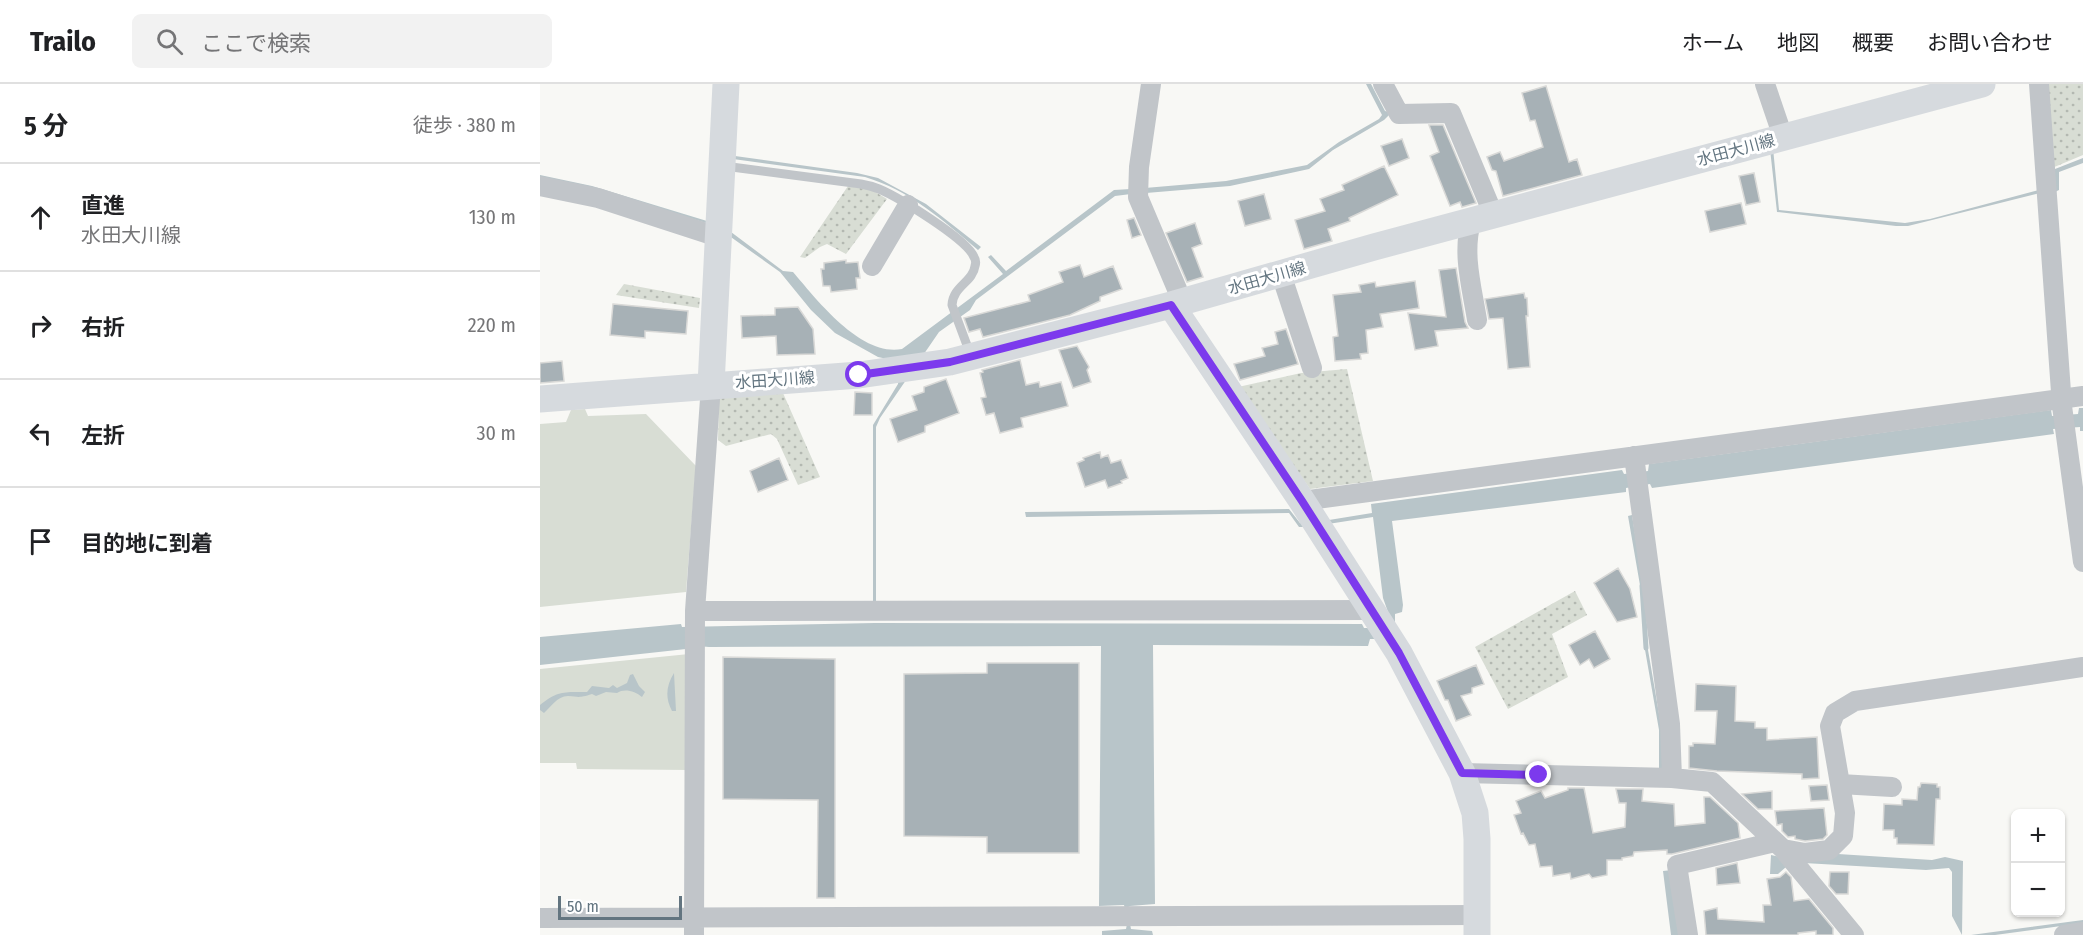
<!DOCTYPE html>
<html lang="ja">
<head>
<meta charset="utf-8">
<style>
	body { margin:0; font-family:"Fira Sans Condensed","Noto Sans JP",sans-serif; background:#f2f2f2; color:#202124 }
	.controls { position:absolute; right:18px; bottom:18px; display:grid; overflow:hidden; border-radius:9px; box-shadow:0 2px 4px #0004 }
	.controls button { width:54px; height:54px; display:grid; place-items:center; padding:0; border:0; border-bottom:2px solid #e0e0e0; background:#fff; color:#202124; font:30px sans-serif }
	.scale { position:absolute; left:18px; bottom:15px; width:124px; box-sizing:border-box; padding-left:6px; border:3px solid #637580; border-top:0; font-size:16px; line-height:21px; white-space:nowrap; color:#637580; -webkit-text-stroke:4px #fff; paint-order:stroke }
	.stop { position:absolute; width:18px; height:18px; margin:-14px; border:4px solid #7c3aed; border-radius:50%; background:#fff }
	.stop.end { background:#7c3aed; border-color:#fff; box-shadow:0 2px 6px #0008 }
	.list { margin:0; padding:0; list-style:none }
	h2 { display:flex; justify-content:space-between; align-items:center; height:78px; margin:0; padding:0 24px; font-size:26px }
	h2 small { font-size:20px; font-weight:400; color:#757577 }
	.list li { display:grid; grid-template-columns:39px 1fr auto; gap:18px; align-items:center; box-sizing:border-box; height:108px; padding:0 24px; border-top:2px solid #e0e0e0 }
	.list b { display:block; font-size:22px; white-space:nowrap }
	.list p { margin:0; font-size:20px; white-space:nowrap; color:#757577 }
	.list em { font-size:20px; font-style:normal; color:#757577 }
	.icon { flex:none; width:33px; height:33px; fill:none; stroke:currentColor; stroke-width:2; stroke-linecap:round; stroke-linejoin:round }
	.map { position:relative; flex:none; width:1543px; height:851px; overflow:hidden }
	header { display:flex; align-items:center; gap:36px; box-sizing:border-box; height:84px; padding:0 30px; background:#fff; border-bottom:2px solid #e0e0e0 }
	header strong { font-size:28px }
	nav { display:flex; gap:33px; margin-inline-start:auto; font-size:21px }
	.search { width:420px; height:54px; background:#f2f2f2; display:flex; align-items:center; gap:15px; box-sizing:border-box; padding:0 21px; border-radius:9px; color:#757577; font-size:22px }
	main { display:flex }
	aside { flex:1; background:#fff }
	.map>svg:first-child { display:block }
	.grass { fill:url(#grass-dots) }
	.park { fill:#d8ddd4 }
	.water { fill:#b8c5c9 }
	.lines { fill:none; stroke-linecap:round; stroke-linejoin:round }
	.stream { stroke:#b8c5c9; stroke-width:5 }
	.building { fill:#a7b1b6; stroke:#d9d9d7; stroke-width:1.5 }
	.lane { stroke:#c1c5c9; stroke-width:9 }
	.street { stroke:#c1c5c9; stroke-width:20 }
	.secondary { stroke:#d6dade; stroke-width:27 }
	.route { stroke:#7c3aed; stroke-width:8 }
	.labels { text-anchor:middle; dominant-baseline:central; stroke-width:6; stroke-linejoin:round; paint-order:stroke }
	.street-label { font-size:16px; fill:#637580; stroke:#fff }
</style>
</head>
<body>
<header>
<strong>Trailo</strong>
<div class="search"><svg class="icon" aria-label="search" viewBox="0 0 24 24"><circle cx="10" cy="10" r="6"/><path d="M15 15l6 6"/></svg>ここで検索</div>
<nav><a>ホーム</a><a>地図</a><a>概要</a><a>お問い合わせ</a></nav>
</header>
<main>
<aside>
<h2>5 分<small>徒歩 · 380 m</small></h2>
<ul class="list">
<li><svg class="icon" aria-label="ahead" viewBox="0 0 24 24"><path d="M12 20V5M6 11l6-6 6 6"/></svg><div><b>直進</b><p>水田大川線</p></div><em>130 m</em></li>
<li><svg class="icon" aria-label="right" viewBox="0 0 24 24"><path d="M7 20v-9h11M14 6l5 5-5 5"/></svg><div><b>右折</b></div><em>220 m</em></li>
<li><svg class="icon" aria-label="left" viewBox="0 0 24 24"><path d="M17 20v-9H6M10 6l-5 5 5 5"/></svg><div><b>左折</b></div><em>30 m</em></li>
<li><svg class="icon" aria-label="arrive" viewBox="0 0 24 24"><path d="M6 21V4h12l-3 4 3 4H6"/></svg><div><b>目的地に到着</b></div></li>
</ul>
</aside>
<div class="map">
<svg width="1543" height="851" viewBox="0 0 1543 851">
	<defs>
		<pattern id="grass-dots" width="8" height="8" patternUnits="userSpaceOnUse" patternTransform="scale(1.5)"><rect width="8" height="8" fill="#d8ddd4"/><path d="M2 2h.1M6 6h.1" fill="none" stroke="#b3b8b1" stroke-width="1.8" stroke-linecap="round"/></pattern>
	</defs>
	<rect width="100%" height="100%" fill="#f8f8f5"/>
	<path class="grass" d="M 1505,0 L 1543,0 L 1543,71 L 1512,84 Z
		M 308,102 L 332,106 L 347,115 L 306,170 L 287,160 L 280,163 L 265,174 L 260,173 Z
		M 84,200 L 160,214 L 159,224 L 76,211 Z
		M 807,285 L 833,397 L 770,405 L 698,303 L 761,289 Z
		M 243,309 L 280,393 L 258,401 L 237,355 L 231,350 L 186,362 L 178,356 L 179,314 Z
		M 1035,507 L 1047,531 L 1012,550 L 1028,593 L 968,625 L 935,563 Z"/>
	<path class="park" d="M 45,325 L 48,332 L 106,330 L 156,382 L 146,508 L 0,523 L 0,340 L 26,338 L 31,326 Z
		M 149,570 L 149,686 L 37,685 L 36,679 L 0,679 L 0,585 Z"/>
	<path class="water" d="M 826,0 L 831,0 L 845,27 L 849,28 L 849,31 L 844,36 L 793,66 L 769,85 L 690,102 L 606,109 L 605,104 L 686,97 L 767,81 L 799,58 L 839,35 L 842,31 Z
		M 1233,64 L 1239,126 L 1365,139 L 1390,135 L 1499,106 L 1500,109 L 1368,142 L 1356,142 L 1237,128 L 1230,65 Z
		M 195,72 L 317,89 L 338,94 L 386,120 L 441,163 L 438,166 C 404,137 369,106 325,93 L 193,75 Z
		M 1543,74 L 1543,79 L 1519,88 L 1519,106 L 1515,108 L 1515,85 Z
		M 0,91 L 52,102 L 167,137 L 166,139 L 73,111 L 0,94 Z
		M 591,105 L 591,110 L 575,112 L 436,216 L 430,226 L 399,248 L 340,334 L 336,343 L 336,520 L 333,520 L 333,341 L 358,300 L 359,288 L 352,276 L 338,273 L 295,249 L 271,226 L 240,188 L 188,151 L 191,148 L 243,187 L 253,188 C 277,216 321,273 362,265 L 463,190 L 448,173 L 451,171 L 466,187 L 574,106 Z
		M 1539,324 L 1543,324 L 1543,347 L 1540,347 L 1540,343 L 1513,345 L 1514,350 L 1112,404 L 1110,400 L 1086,404 L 1086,408 L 852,437 L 863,521 L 862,528 L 855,530 L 855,544 L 837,555 L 830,555 L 828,562 L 613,561 L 615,820 L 590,822 L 585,825 L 584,821 L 559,822 L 561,562 L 169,563 L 146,561 L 146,565 L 0,581 L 0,553 L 141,540 L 142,543 L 335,539 L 822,540 L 824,544 L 832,544 L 848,528 L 843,514 L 833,433 L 788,440 L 789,436 L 832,429 L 831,420 L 1082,386 L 1084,390 L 1108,387 L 1109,380 L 1511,326 L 1512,332 L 1538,330 Z
		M 749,425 L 760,439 L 763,440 L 765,443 L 759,443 L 749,429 L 486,433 L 485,428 Z
		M 1092,431 L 1104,507 L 1101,507 L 1088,432 Z
		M 1104,560 L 1107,560 L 1122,647 L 1122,686 L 1119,686 L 1119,646 Z
		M 134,589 L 136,627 L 132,627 C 125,614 126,602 134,589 Z
		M 93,590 L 99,602 L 105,608 L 102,613 C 95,607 84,604 77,609 L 66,608 L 56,612 L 52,610 C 39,614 40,613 28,612 C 17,612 10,624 4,629 L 0,626 L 0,621 C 18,606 26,608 47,608 L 52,602 L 69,604 L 73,601 L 77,604 L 87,599 L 90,591 Z
		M 1298,770 L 1392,776 L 1405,773 L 1423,777 L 1422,851 L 1412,832 L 1412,788 L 1409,784 L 1386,786 L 1264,779 L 1246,783 L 1238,790 L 1230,790 L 1231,771 L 1244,774 Z
		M 1132,786 L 1139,851 L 1131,851 L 1123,787 Z
		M 1543,836 L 1543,839 L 1455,851 L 1431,851 Z
		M 587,840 L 590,840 L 591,845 L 612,847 L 613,851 L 562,851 L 562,847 L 586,845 Z"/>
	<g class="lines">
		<path class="stream" d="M 1102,502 L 1106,564"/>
	</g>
	<path class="building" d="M 1006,2 L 1029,78 L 1037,75 L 1042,91 L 963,112 L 956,87 L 952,86 L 947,73 L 960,68 L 964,77 L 1003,63 L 995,36 L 990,37 L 982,9 Z
		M 889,41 L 903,41 L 936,119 L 922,123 L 920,118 L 910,122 L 890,72 L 899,68 Z
		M 862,55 L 869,74 L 849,82 L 841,62 Z
		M 844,82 L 858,111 L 809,134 L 810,137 L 788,145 L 792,157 L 764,165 L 755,136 L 785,127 L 780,115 L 804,106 L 802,101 Z
		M 1214,89 L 1220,118 L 1206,121 L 1199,92 Z
		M 724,110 L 731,135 L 705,142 L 698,117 Z
		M 1201,119 L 1206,140 L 1170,148 L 1165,127 Z
		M 594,134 L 601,151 L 592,154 L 587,136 Z
		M 655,139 L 662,160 L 652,164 L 663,193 L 647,198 L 626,149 Z
		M 306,176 L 306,179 L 318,178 L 320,194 L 316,194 L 317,205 L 291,208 L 290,202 L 283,202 L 281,185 L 284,185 L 284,179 Z
		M 540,181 L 544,193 L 573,182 L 582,205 L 560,213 L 560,217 L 530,231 L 443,253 L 440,245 L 429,248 L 424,234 L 490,217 L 488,211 L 523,198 L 519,188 Z
		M 916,184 L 925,238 L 928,244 L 895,247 L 898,262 L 875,266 L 868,229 L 906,233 L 899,186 Z
		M 875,197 L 879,224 L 840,230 L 843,243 L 826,246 L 828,269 L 820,270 L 821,275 L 795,277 L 793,253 L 798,252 L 793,211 L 821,208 L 819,201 L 835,198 L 836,203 Z
		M 984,209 L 985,214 L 987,214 L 988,232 L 986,232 L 990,283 L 968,285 L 963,234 L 949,235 L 945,215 Z
		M 73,220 L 148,227 L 146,250 L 105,247 L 105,254 L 70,251 Z
		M 258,223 L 273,245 L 275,270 L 237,271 L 236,252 L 202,254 L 201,232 L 235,231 L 235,224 Z
		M 746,245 L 758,280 L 700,296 L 694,280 L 725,272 L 722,264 L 738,260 L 735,248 Z
		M 537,262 L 549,283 L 547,286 L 551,298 L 533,304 L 519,266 Z
		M 480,276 L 486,301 L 499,298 L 500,303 L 521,298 L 528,322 L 481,334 L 483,343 L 460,349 L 454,329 L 446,331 L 441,314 L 446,313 L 440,289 L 443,288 L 442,286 Z
		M 22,277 L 24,297 L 0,299 L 0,279 Z
		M 406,295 L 419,329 L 385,342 L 385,348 L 358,358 L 350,335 L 377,326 L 372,312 L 384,308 L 384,303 Z
		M 315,308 L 332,309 L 332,331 L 314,331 Z
		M 560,368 L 561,374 L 568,371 L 571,379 L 581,376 L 588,394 L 581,397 L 582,399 L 568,404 L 565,396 L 545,403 L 537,379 L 544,376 L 543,374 Z
		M 239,374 L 248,396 L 218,408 L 210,387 Z
		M 1078,484 L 1090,505 L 1097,533 L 1077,538 L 1054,499 Z
		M 1055,547 L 1070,575 L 1054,584 L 1049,575 L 1040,581 L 1029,561 Z
		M 183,573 L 295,575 L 295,814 L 277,814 L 278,716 L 183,715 Z
		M 447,579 L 539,579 L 539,769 L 447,769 L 447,753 L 364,752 L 364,590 L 447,589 Z
		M 936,581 L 944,600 L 932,604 L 932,609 L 921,612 L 931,631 L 916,637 L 908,616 L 905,616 L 897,597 Z
		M 1156,600 L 1196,602 L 1195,637 L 1215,638 L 1215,644 L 1227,644 L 1227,656 L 1277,653 L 1279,694 L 1262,695 L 1262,690 L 1177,687 L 1149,684 L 1149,662 L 1153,662 L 1153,659 L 1175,660 L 1177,627 L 1155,627 Z
		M 1381,699 L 1397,700 L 1397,703 L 1400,703 L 1400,715 L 1396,715 L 1394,761 L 1357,760 L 1357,754 L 1354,754 L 1354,746 L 1343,746 L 1344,720 L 1362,721 L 1362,715 L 1377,716 L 1378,703 L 1380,703 Z
		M 1287,701 L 1289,716 L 1271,717 L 1269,702 Z
		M 1028,704 L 1044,704 L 1053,749 L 1085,743 L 1086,719 L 1079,719 L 1076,705 L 1103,705 L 1102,717 L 1134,720 L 1135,742 L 1165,739 L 1164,713 L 1170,713 L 1198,739 L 1200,754 L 1132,770 L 1127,770 L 1127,766 L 1094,768 L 1093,772 L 1082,774 L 1082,776 L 1067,776 L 1067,791 L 1052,794 L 1049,790 L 1031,795 L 1030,789 L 1013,792 L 1012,782 L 1000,783 L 995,760 L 989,761 L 983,749 L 981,750 L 974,731 L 981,729 L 976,717 L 1001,707 L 1005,714 L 1028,706 Z
		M 1232,707 L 1232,725 L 1218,725 L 1202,710 Z
		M 1284,724 L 1287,751 L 1283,755 L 1265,757 L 1255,755 L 1255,752 L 1248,753 L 1242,747 L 1242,740 L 1237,741 L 1235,727 Z
		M 1197,779 L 1200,799 L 1177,801 L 1176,784 Z
		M 1246,788 L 1251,793 L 1254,817 L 1269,815 L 1293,844 L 1293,851 L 1276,851 L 1276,847 L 1258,849 L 1258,851 L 1166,851 L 1164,827 L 1177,824 L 1178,835 L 1224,838 L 1223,821 L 1231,821 L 1227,795 L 1240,793 Z
		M 1290,788 L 1309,788 L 1308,810 L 1296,810 L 1289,802 Z"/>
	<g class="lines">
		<path class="lane" d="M 184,82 L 321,100 C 327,101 334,103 339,105 C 358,113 427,155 434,173 C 436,176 436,179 435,182 C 433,198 413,202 412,221 L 431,272"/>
		<path class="street" d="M 611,0 L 599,83 L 598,113 L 637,205 L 639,219
			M 843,0 L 859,30 L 911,29 L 954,132
			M 1225,0 L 1243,53
			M 1499,0 L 1522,322 L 1543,478
			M 0,102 L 58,114 L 178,153
			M 931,138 C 922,170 932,204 937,236
			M 332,182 L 368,121
			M 741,190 L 772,284
			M 1094,372 L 1130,640 L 1132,694
			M 762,417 L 1543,312
			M 155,527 L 831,526
			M 922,689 L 1132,694 L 1172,698 L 1243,765 L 1314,851
			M 1300,700 L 1352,703
			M 1243,765 L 1265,769 L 1289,766 L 1303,752 L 1305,729 L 1290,642 L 1295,629 L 1315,617 L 1543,583
			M 0,834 L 937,831
			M 154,851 L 155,527 L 171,301
			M 1148,851 L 1137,781 L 1235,758
			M 1524,851 L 1543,848"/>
		<path class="secondary" d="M 631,221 L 762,417 L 859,569 L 922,689 L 935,729 L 937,755 L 937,851
			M 171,301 L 186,0
			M 0,315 L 319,291 L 410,278 L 631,221 L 834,163 L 1442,0"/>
	</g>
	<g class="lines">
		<path class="route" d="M 319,291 L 410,278 L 631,221 L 762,417 L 859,569 L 922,689 L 999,691"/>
	</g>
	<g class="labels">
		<g class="street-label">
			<text transform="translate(1196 66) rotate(-15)">水田大川線</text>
			<text transform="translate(727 194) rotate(-16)">水田大川線</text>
			<text transform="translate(235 296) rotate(-4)">水田大川線</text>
		</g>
	</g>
</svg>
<div class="controls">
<button>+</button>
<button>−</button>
</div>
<div class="scale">50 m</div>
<div class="stop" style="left:319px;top:291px"></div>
<div class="stop end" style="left:999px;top:691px"></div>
</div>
</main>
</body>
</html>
